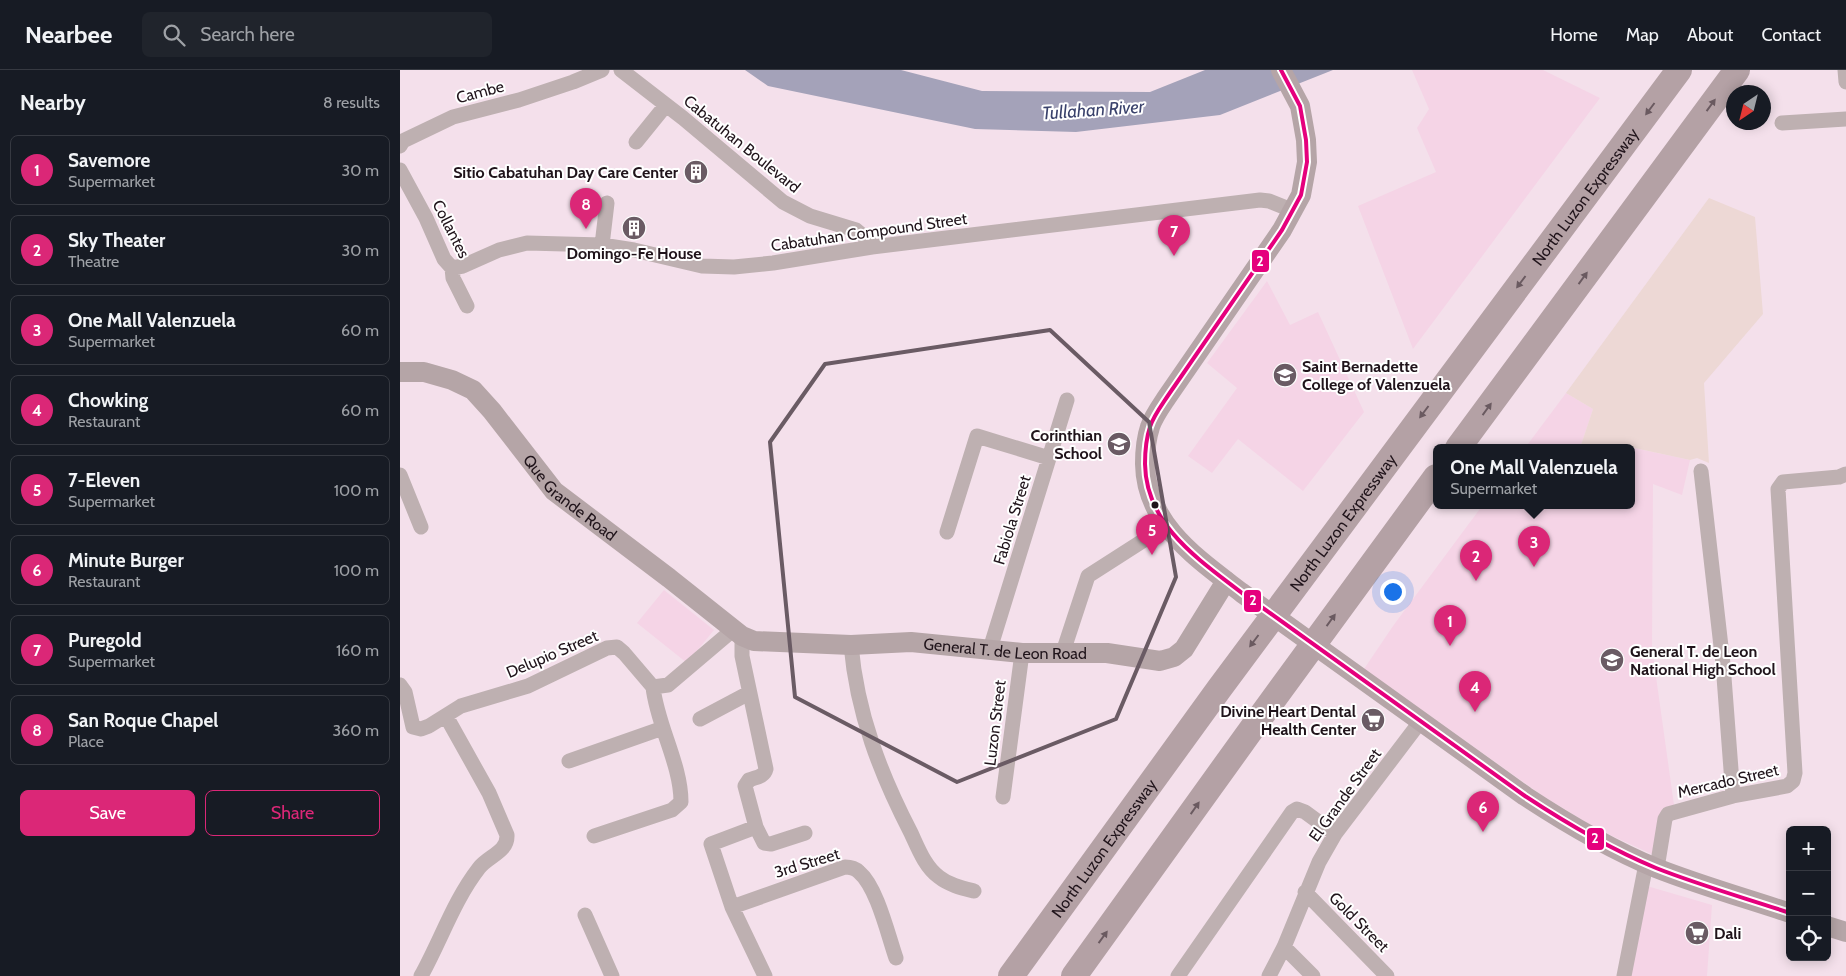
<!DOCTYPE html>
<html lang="en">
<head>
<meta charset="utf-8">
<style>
	body { margin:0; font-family:Cabin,sans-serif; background:#20242c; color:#f1f3f6 }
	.controls { position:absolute; right:15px; bottom:15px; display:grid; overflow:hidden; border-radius:8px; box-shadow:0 2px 12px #0003 }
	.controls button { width:45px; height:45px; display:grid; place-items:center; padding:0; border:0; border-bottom:1px solid #363941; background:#171b24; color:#f1f3f6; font:25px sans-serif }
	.compass { position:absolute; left:1326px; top:15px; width:45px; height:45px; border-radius:50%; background:#171b24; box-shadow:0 2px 12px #0003; rotate:215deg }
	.you { position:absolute; left:992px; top:521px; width:18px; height:18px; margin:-12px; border:4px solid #fff; border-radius:50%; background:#1a73e8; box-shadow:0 0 0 8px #1a73e833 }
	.badge { display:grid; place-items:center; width:32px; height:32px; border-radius:50%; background:#db2777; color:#fff; font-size:16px; font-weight:700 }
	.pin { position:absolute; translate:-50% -41px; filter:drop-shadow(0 1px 2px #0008) }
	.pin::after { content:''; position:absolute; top:26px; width:18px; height:15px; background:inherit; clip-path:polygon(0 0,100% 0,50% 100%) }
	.popup { position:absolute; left:1033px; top:374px; width:202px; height:65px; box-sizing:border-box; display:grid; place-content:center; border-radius:8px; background:#171b24; filter:drop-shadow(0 1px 4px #0005); font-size:16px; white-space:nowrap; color:#9ea1a6 }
	.popup b { font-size:19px; color:#f1f3f6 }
	.popup::after { content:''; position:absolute; left:50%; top:100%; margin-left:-10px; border:10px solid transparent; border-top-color:#171b24 }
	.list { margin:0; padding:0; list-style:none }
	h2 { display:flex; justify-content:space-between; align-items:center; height:65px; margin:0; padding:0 20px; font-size:21px }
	h2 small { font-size:16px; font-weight:400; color:#9ea1a6 }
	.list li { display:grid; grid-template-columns:32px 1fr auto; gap:15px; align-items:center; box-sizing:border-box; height:70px; margin:0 10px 10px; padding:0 10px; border:1px solid #363941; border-radius:8px }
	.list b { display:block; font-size:19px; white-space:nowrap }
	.list p { margin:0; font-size:16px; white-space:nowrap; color:#9ea1a6 }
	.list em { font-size:16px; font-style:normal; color:#9ea1a6 }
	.actions { display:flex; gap:10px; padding:15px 20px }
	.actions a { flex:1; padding:11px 0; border:1px solid #db2777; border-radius:8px; text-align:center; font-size:18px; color:#db2777 }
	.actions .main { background:#db2777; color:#fff }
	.icon { flex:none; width:28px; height:28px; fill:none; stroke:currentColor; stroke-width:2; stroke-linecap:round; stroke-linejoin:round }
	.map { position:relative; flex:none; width:1446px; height:906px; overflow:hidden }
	header { display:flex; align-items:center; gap:30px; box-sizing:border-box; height:70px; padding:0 25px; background:#171b24; border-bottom:1px solid #363941 }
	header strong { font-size:24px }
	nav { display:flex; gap:28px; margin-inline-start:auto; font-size:18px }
	.search { width:350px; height:45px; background:#20242c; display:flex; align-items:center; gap:12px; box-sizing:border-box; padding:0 18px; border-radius:8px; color:#9ea1a6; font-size:19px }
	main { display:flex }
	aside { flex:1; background:#171b24 }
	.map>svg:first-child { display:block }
	.built { fill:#f5d4e6 }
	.green { fill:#edd8d5 }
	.water { fill:#a4a2b9 }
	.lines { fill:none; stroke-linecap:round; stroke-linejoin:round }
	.street { stroke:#beb0b1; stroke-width:15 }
	.secondary { stroke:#b5a5a7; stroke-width:20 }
	.highway { stroke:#b4a1a5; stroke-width:26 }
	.bus-1-casing { stroke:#fff; stroke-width:8 }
	.bus-1 { stroke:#e5007d; stroke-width:4 }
	.oneway { fill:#6a5a60 }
	.marked { fill:none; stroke:#6a5b64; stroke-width:4; stroke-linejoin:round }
	.bus-dot { fill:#20141b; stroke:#fff; stroke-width:2 }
	.labels { text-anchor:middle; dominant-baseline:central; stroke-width:4; stroke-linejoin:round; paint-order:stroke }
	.street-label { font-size:16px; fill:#20141b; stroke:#fff }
	.poi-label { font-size:16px; font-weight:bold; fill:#20141b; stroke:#fff; text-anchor:end }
	.water-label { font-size:18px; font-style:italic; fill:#39416b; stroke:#fff }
	.line-badge { stroke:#fff; stroke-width:2 }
	.badge-label { font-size:14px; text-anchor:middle; font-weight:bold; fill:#fff }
</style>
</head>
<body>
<header>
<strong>Nearbee</strong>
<div class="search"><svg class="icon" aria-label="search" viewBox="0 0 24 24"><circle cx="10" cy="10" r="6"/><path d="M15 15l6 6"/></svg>Search here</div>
<nav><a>Home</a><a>Map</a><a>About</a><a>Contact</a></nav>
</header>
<main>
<aside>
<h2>Nearby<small>8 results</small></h2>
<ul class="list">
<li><span class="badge">1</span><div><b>Savemore</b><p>Supermarket</p></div><em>30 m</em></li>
<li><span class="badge">2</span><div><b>Sky Theater</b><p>Theatre</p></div><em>30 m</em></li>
<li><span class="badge">3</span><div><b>One Mall Valenzuela</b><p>Supermarket</p></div><em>60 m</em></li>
<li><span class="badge">4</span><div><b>Chowking</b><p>Restaurant</p></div><em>60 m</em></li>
<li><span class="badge">5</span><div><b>7-Eleven</b><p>Supermarket</p></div><em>100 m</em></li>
<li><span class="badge">6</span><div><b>Minute Burger</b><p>Restaurant</p></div><em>100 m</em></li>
<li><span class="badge">7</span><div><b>Puregold</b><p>Supermarket</p></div><em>160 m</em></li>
<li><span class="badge">8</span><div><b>San Roque Chapel</b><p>Place</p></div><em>360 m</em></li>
</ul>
<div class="actions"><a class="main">Save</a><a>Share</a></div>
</aside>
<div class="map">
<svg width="1446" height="906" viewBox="0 0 1446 906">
	<rect width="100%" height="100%" fill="#f4e0eb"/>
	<path class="built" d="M 1012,0 L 1143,0 L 1200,28 L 1013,279 L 958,136 L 1036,102 L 1017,58 L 1029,39 Z
		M 867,211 L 890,255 L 918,242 L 964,342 L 903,421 L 838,369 L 812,403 L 788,386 L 837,318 L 807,293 Z
		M 1166,323 L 1193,339 L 1180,378 L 1125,378 Z
		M 1215,374 L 1290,390 L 1282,425 L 1253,414 L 1252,578 L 1274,735 L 1256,786 L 1197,759 L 1143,726 L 964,599 L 993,556 L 1082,436 L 1232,436 L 1232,378 L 1214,378 Z
		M 264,520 L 314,560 L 287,593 L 237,553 Z
		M 1247,816 L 1312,835 L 1307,906 L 1230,906 Z"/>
	<path class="green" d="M 1309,128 L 1355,147 L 1363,244 L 1304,313 L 1309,393 L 1297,388 L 1290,390 L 1216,374 L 1214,378 L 1180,378 L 1193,339 L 1166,323 Z"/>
	<path class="water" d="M 345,0 L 501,0 L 582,21 L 750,22 L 805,0 L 933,0 L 820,45 L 676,62 L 575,59 L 368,16 Z"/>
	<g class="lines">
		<path class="street" d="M 221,0 L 283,48 L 383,132 L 410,146 L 456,160 L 468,170 L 472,177
			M 1445,0 L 1446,12
			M 1382,53 L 1446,49
			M 236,72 L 266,35
			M 0,76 L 3,71 L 53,47 L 119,30 L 173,12 L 202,0
			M 0,100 L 26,148 L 44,189 L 52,198 L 53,208 L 67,236
			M 202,175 L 207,133
			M 52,198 L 63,196 L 99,180 L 127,173 L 202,175 L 234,180 L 302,196 L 334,197 L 373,193 L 472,177 L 860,130 L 869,131 L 894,141
			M 1301,401 L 1323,594 L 1333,726
			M 0,405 L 21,457
			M 547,462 L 577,366 L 649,388
			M 342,566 L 342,586 L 366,699 C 364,707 356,707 349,710 L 345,716 L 356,757 L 364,773 L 371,774 L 405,763
			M 451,575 C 457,643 480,703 511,763 C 518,778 525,797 539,807 C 549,815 562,818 574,821
			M 590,579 L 667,330
			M 663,582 L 688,506 L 766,456
			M 0,615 L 5,622 L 13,657 L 21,659 L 29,656 L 61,636 L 128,616 L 207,578 L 217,577 L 224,583 L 253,617 L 268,615 L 334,559
			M 300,649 L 349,623
			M 169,691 L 263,658
			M 603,727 L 622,583
			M 356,757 L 311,774 L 332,837 L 365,906
			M 194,766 L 272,740 L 281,732 C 281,694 257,655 253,617
			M 1257,798 L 1265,749 L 1268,744 L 1333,726 L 1387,716 L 1393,711 L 1395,703 L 1378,419 L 1383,412 L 1439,407 L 1446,404
			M 905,822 L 987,906
			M 332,837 L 445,797 C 450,797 456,799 459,802 C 477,817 488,865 496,888
			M 185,845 L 212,906
			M 884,877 L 913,906
			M 21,906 C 41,870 54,830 79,798 C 88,786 108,782 107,765 L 89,723 L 46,646
			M 778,906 L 892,742 L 897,739 L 905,742 L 935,764
			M 869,906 L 884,877 L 919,792 L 935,764 L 1020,652
			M 1224,906 L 1246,794"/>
		<g class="secondary">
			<path d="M 881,0 L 900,36 L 906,70 L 907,92 L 901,125 L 882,160 L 767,327 C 761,336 753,347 750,357 C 746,369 745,382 745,394 C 746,455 798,489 842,523 L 1125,726 C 1166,753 1210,779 1256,798 C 1299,815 1345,828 1390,843"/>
			<path id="s1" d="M 0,302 L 24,302 L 52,310 L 73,320 L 92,341 L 154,421 L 269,508 L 342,566 L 354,571 L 451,575 L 511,572 L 622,583 L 707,583 L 760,591 L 774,587 L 784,579 L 826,511"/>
			<path d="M 1427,856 L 1446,862"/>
		</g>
		<g class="highway">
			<path d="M 1058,378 L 1337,0"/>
			<path id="s2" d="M 611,906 L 819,619 L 1279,0"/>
			<path d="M 674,906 L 856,653 L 1036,407"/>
		</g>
		<g class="bus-1-casing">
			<path id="bus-1" d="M 881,0 L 900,36 L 906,70 L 907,92 L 901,125 L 882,160 L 767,327 C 761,336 753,347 750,357 C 746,369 745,382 745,394 C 746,455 798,489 842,523 L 1125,726 C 1166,753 1210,779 1256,798 C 1299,815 1345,828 1390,843"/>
		</g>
		<use href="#bus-1" class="bus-1"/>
	</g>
	<defs><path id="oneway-solid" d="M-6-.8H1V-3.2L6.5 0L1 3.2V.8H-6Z" transform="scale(1.25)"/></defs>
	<g class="oneway">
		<use href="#oneway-solid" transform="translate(1311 35) rotate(-54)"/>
		<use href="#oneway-solid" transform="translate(1250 39) rotate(127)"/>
		<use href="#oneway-solid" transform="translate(1183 208) rotate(-54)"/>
		<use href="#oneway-solid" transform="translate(1121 212) rotate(127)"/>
		<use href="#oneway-solid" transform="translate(1087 339) rotate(-54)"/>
		<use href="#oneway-solid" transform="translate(1024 342) rotate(127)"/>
		<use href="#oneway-solid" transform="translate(931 550) rotate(-54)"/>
		<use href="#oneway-solid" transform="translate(854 571) rotate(127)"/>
		<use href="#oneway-solid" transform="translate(795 738) rotate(-55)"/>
		<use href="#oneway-solid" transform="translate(703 867) rotate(-54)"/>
	</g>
	<path class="marked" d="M 650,260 L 749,352 L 776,507 L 716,649 L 557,712 L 395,627 L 370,372 L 425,294 Z"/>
	<defs>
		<g id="building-disc" transform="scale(1.25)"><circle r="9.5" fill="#6a5b64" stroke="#fff"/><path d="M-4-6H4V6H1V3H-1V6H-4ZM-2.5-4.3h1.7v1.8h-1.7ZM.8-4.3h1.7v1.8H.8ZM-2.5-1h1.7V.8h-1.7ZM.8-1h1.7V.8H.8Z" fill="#fff"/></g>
		<g id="university-disc" transform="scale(1.25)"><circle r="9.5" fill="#6a5b64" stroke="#fff"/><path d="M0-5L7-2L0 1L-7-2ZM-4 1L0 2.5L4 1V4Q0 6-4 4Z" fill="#fff"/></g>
		<g id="school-disc" transform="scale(1.25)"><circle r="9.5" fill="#6a5b64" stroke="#fff"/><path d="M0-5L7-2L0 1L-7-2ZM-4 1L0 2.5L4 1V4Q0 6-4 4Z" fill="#fff"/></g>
		<g id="supermarket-disc" transform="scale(1.25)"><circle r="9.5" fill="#6a5b64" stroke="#fff"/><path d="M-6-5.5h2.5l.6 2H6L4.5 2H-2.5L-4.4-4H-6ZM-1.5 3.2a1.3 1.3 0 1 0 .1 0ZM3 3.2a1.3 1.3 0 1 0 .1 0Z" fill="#fff"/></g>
	</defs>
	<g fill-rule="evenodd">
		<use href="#building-disc" x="296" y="102"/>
		<use href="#building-disc" x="234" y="158"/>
		<use href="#university-disc" x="885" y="305"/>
		<use href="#school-disc" x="719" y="374"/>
		<use href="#school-disc" x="1212" y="590"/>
		<use href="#supermarket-disc" x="973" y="650"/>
		<use href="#supermarket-disc" x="1297" y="863"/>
	</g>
	<circle class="bus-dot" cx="755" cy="435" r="4.5"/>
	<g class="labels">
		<g class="street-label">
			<text transform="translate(80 22) rotate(-15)">Cambe</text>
			<text transform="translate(342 74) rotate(39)">Cabatuhan Boulevard</text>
			<text stroke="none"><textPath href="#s2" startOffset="968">North Luzon Expressway</textPath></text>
			<text transform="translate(51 159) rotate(63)">Collantes</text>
			<text transform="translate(469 162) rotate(-8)">Cabatuhan Compound Street</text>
			<text stroke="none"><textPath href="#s1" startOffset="222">Que Grande Road</textPath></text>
			<text transform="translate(612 450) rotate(-73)">Fabiola Street</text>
			<text stroke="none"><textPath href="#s2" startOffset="562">North Luzon Expressway</textPath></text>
			<text stroke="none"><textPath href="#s1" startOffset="708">General T. de Leon Road</textPath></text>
			<text transform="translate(152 584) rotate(-23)">Delupio Street</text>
			<text transform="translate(595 653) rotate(-83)">Luzon Street</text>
			<text transform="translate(1328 711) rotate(-13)">Mercado Street</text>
			<text transform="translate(945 725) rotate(-54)">El Grande Street</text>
			<text stroke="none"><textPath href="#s2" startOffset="158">North Luzon Expressway</textPath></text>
			<text transform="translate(407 793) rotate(-17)">3rd Street</text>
			<text transform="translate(959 852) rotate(45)">Gold Street</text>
		</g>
		<g class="poi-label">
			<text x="278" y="102">Sitio Cabatuhan Day Care Center</text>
			<text x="234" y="183" text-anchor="middle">Domingo-Fe House</text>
			<text x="902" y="296" text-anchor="start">Saint Bernadette<tspan x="902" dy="18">College of Valenzuela</tspan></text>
			<text x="702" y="365">Corinthian<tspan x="702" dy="18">School</tspan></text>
			<text x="1230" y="581" text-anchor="start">General T. de Leon<tspan x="1230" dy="18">National High School</tspan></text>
			<text x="956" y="641">Divine Heart Dental<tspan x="956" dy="18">Health Center</tspan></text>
			<text x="1314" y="863" text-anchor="start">Dali</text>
		</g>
		<g class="water-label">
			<text transform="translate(693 40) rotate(-4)">Tullahan River</text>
		</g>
	</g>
	<g class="line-badge">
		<rect x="851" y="179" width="19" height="24" rx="5" fill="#e5007d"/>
		<rect x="843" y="519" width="19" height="24" rx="5" fill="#e5007d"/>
		<rect x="1186" y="757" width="19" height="24" rx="5" fill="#e5007d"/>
	</g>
	<g class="badge-label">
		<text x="860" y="196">2</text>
		<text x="853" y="535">2</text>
		<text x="1195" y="773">2</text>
	</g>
</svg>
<div class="controls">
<button>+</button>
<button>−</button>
<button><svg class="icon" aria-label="locate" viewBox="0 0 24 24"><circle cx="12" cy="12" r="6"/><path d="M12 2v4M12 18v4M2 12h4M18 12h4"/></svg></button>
</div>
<svg class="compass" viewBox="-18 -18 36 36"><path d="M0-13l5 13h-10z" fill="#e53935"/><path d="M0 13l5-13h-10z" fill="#9ea1a6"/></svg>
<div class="you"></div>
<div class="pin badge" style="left:1050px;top:576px">1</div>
<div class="pin badge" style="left:1076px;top:511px">2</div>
<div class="pin badge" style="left:1134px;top:497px">3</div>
<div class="popup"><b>One Mall Valenzuela</b>Supermarket</div>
<div class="pin badge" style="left:1075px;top:642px">4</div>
<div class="pin badge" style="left:752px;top:485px">5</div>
<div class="pin badge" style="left:1083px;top:762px">6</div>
<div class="pin badge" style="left:774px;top:186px">7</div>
<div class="pin badge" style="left:186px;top:159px">8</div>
</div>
</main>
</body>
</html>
